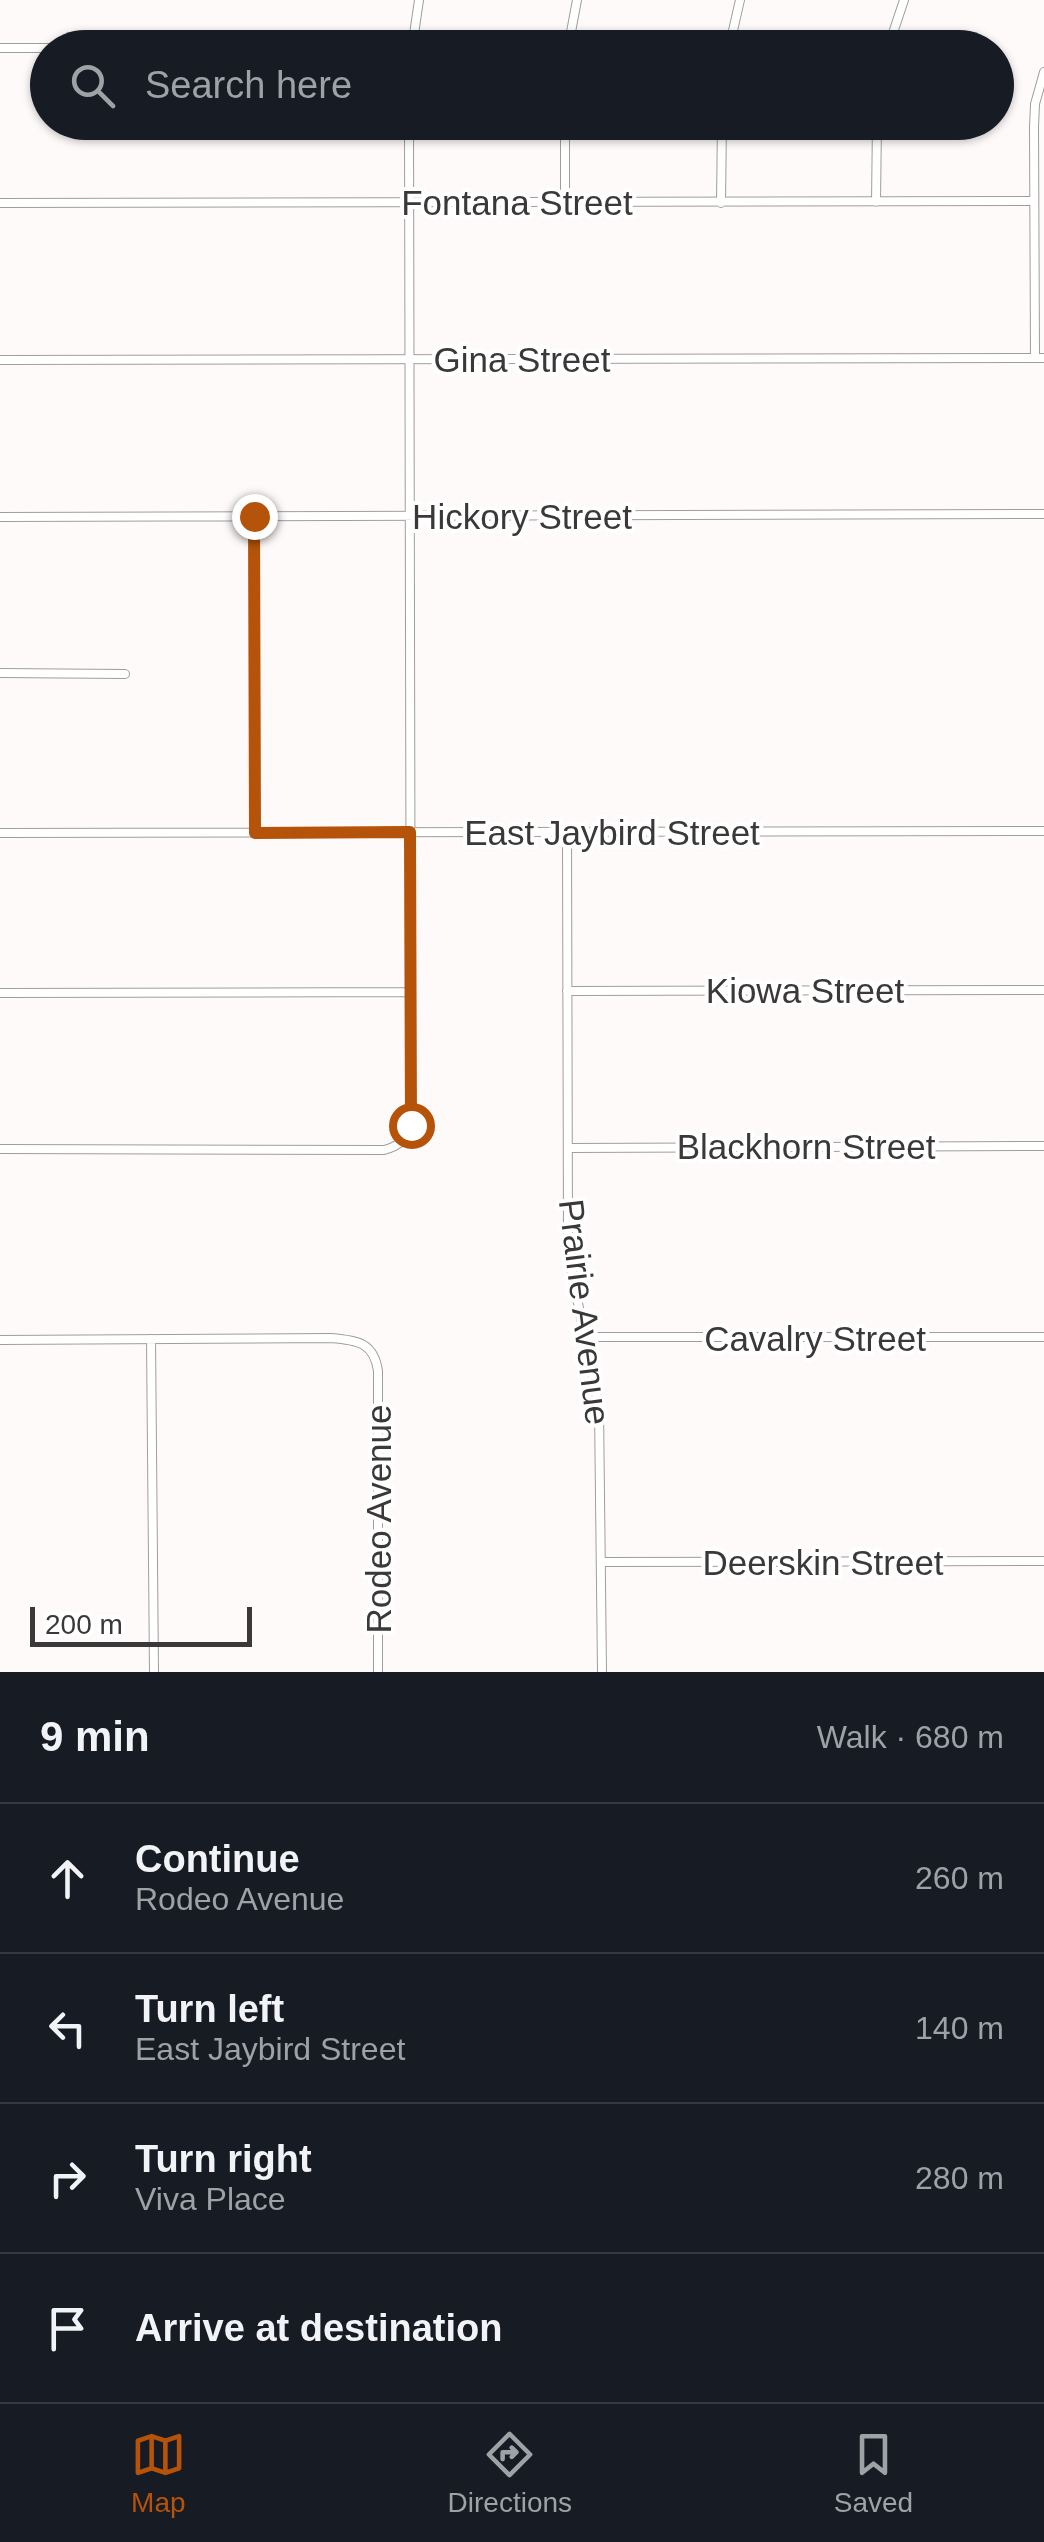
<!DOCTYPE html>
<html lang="en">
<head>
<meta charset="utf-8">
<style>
	body { margin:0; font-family:Helvetica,sans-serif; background:#20242c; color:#f1f3f6 }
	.scale { position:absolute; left:30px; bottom:25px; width:222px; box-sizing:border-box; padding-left:10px; border:5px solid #3a3838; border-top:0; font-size:28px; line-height:35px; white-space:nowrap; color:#3a3838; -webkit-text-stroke:8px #fff; paint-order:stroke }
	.stop { position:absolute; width:30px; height:30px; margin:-22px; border:8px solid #b45309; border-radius:50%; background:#fff }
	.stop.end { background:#b45309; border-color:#fff; box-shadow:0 2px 10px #0008 }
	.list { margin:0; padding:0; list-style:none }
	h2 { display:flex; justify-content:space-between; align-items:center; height:130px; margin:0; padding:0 40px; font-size:42px }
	h2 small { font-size:32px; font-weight:400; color:#9ea1a6 }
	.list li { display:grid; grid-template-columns:65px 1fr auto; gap:30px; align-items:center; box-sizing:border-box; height:150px; padding:0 40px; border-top:2px solid #363941 }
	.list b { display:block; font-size:38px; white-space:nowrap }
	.list p { margin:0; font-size:32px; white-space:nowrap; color:#9ea1a6 }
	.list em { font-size:32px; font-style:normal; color:#9ea1a6 }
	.icon { flex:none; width:55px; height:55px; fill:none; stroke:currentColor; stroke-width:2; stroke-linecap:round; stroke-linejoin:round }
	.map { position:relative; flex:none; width:1044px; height:1672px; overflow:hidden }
	.search { position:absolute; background:#171b24; box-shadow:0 2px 8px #0004; left:30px; right:30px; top:30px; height:110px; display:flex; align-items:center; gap:25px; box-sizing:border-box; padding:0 35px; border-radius:55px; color:#9ea1a6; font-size:38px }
	.sheet { height:730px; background:#171b24 }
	nav { display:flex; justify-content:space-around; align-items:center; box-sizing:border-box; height:140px; border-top:2px solid #363941; background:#171b24; font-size:28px; color:#9ea1a6 }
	nav a { display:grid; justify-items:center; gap:5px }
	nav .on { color:#b45309 }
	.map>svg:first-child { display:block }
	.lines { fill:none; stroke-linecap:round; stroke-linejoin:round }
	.street-casing { stroke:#a19d9b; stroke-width:10 }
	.street { stroke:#fff; stroke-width:8 }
	.route { stroke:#b45309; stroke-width:12 }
	.labels { text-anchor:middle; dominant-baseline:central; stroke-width:8; stroke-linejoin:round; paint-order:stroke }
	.street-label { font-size:35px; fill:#3a3838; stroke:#fff }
</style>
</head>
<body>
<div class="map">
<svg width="1044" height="1672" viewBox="0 0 1044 1672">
	<rect width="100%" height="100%" fill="#fefaf9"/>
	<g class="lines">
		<g class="street-casing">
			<path id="street" d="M 0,48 L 48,48
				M 149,48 L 412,47
				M 412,48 L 419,0
				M 568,48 L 577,0
				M 729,48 L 740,0
				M 888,48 L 904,0
				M 876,202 L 877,122
				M 0,203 L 1033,201
				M 565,203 L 565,122
				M 721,203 L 722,122
				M 1035,358 L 1034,127 L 1035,104 L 1044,72
				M 0,360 L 1044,358
				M 0,517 L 1044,514
				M 254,517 L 255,833
				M 0,673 L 125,674
				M 567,832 L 568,1234 L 572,1273 L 599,1408 L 602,1672
				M 0,833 L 1044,831
				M 567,991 L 1044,990
				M 0,993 L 410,992
				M 568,1148 L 1044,1146
				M 0,1149 L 384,1150 C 399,1146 406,1140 411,1125 L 409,122
				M 586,1337 L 1044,1337
				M 151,1339 L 154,1672
				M 0,1340 L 331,1338 C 358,1340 374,1343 378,1371 L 378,1672
				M 602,1562 L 1044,1561"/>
		</g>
		<use href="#street" class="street"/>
	</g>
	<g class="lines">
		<path class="route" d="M 254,516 L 255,833 L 410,832 L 411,1125"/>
	</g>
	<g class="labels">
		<g class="street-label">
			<text x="517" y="202">Fontana Street</text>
			<text x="522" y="359">Gina Street</text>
			<text x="522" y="516">Hickory Street</text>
			<text x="612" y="832">East Jaybird Street</text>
			<text x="805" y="990">Kiowa Street</text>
			<text x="806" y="1146">Blackhorn Street</text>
			<text transform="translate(585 1312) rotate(83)">Prairie Avenue</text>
			<text x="815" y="1338">Cavalry Street</text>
			<text transform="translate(378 1519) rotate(-90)">Rodeo Avenue</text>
			<text x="823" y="1562">Deerskin Street</text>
		</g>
	</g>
</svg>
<div class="scale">200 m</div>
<div class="stop" style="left:411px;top:1125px"></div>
<div class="stop end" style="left:254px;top:516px"></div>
<div class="search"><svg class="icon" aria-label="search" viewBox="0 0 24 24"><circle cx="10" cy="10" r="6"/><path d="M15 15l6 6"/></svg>Search here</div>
</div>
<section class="sheet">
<h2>9 min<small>Walk · 680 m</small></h2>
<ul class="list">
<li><svg class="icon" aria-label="ahead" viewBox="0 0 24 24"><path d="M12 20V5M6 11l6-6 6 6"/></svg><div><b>Continue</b><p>Rodeo Avenue</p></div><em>260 m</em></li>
<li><svg class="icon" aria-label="left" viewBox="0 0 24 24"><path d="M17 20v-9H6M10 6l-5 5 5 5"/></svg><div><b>Turn left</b><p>East Jaybird Street</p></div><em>140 m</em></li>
<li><svg class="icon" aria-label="right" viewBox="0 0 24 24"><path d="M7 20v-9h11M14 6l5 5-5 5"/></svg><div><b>Turn right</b><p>Viva Place</p></div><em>280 m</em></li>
<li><svg class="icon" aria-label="arrive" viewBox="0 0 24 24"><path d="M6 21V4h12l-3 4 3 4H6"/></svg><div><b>Arrive at destination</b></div></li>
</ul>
</section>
<nav>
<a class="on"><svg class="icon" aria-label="map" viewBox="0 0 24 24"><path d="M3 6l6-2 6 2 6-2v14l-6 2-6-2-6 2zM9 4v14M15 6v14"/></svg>Map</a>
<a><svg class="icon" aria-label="directions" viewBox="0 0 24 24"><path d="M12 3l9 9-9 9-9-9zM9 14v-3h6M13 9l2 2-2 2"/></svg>Directions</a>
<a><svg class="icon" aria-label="saved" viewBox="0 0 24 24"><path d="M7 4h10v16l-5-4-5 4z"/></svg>Saved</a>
</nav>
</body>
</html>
